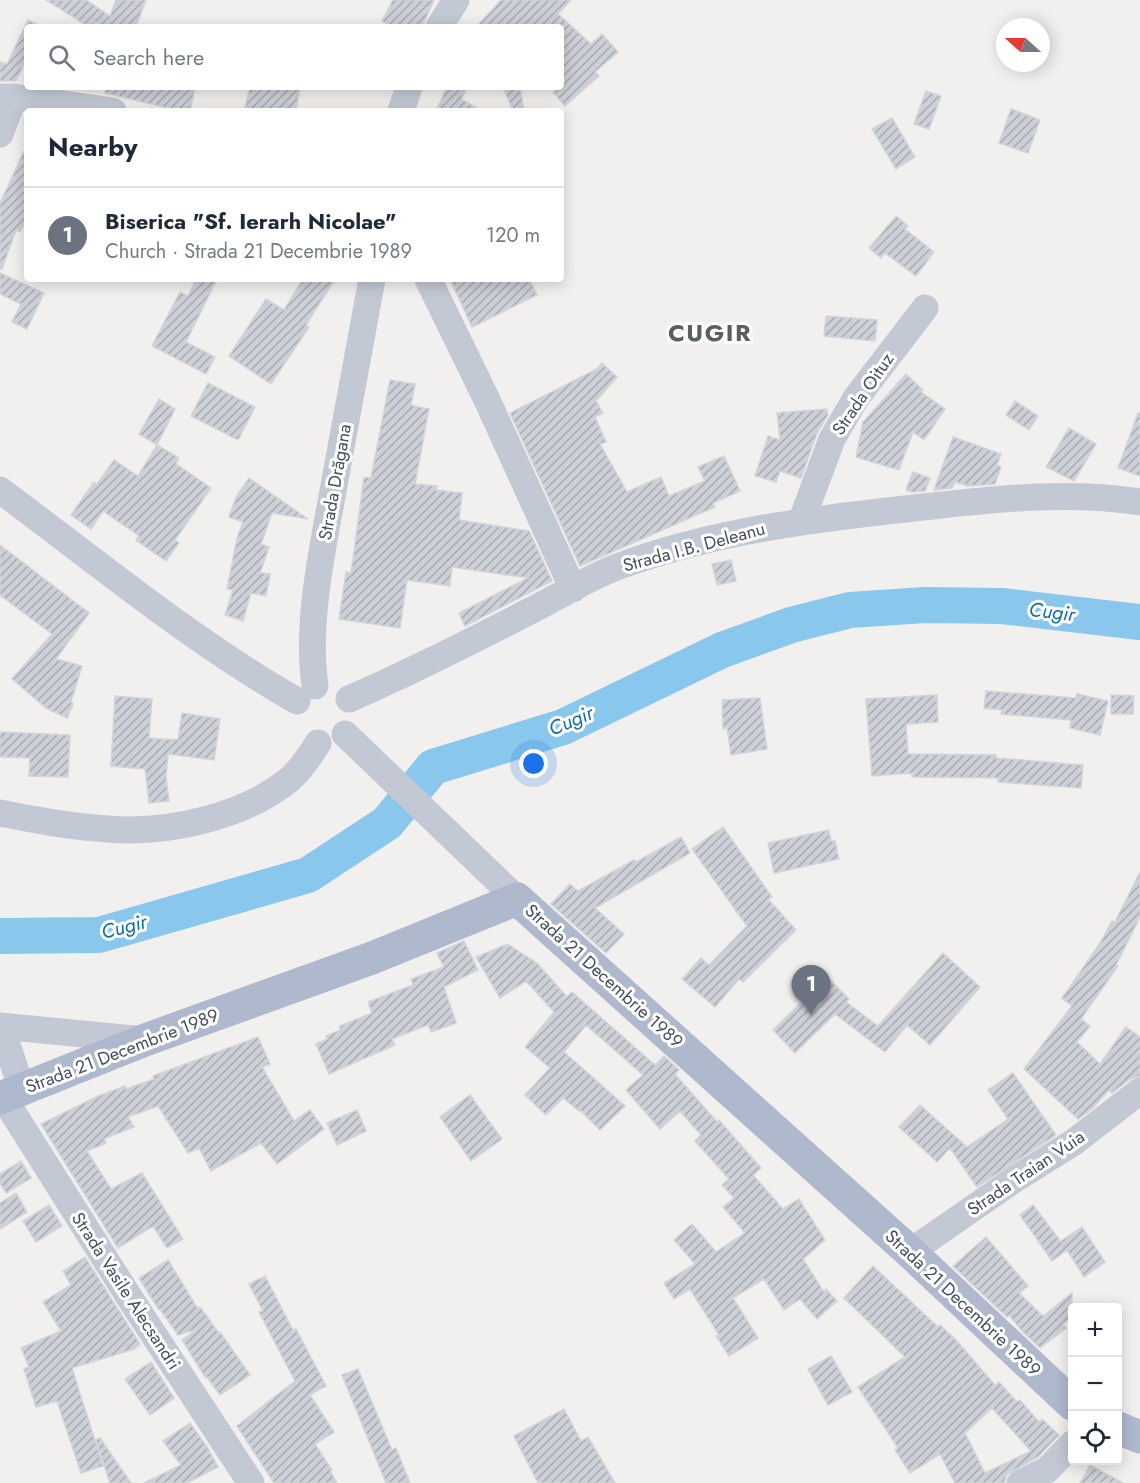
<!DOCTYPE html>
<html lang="en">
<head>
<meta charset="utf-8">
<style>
	body { margin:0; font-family:Jost,sans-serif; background:#f6f6f7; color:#1f2937 }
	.controls { position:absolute; right:18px; bottom:18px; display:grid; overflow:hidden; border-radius:6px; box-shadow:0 3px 15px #0003 }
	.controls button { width:54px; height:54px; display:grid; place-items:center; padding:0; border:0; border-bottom:2px solid #e0e1e3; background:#fff; color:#1f2937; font:30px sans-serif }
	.compass { position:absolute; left:996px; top:18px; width:54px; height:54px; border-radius:50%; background:#fff; box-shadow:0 3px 15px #0003; rotate:291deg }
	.you { position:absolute; left:534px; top:764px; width:21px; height:21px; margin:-15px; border:4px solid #fff; border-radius:50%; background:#1a73e8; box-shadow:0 0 0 9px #1a73e833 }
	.badge { display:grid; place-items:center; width:39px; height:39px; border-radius:50%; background:#174ce4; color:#fff; font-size:20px; font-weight:700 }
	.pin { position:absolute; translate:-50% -50px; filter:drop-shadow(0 2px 3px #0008) }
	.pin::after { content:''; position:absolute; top:32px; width:21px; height:18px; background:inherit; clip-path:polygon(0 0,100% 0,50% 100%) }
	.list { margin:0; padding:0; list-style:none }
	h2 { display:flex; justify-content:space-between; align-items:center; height:78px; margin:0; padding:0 24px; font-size:26px }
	h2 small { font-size:20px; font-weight:400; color:#747a83 }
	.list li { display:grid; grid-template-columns:39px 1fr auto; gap:18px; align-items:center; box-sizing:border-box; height:96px; padding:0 24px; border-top:2px solid #e0e1e3 }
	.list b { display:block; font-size:22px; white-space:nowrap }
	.list p { margin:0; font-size:20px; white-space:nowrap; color:#747a83 }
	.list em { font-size:20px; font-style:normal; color:#747a83 }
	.icon { flex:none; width:33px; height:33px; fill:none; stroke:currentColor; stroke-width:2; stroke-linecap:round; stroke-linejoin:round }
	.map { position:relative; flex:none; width:1140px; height:1483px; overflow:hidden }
	.search { position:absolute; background:#fff; box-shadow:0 3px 15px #0003; left:24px; top:24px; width:540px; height:66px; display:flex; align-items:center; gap:15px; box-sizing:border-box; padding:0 21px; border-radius:6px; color:#747a83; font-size:22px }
	.panel { position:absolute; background:#fff; box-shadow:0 3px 15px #0003; left:24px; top:108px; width:540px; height:174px; border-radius:6px }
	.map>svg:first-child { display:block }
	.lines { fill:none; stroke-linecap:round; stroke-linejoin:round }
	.river { stroke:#8ac7ed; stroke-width:36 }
	.building { fill:url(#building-hatch); stroke:#d3d4db; stroke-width:1.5; fill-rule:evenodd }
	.minor { stroke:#c3c9d4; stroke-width:27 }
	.major { stroke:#afb9ce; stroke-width:33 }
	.labels { text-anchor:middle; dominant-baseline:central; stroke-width:6; stroke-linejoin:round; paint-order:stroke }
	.street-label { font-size:18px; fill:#474f5d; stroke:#fff }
	.water-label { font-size:20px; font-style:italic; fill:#0b6dac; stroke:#fff }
	.district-label { font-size:24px; font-weight:bold; letter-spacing:1.5px; fill:#5c5e64; stroke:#fff }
</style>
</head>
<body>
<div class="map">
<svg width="1140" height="1483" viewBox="0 0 1140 1483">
	<defs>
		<pattern id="building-hatch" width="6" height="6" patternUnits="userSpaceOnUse" patternTransform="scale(1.5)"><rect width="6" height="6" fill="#ced0d7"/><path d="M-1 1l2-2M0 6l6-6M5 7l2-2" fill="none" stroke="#a9abb2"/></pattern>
	</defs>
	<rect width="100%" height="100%" fill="#f2f0ef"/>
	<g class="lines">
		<path class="river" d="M 0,936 L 99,935 L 308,875 L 387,823 L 433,767 L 563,727 L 722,650 L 791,625 L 850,610 L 925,605 L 1002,606 L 1140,622"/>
	</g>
	<path class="building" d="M 46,0 L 86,0 L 110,16 L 116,0 L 146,0 L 136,27 L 106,27 L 95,22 L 92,27 L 89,27 Z
		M 393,0 L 434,0 L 422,27 L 393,27 L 382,21 Z
		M 501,0 L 571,0 L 558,14 L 591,44 L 602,34 L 618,52 L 595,72 L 599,76 L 565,106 L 553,92 L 561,87 L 561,27 L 476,27 Z
		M 28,20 L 42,27 L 27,27 L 27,58 L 16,81 L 0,81 L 0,62 L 7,64 Z
		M 106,87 L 195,87 L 190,111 L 180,111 L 105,93 Z
		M 250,87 L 300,87 L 296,111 L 244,111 Z
		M 447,87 L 468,87 L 461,99 L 482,111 L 436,111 Z
		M 503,87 L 520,87 L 524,111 L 513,111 Z
		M 926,91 L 941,96 L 929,129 L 914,124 Z
		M 1011,109 L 1040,120 L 1028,153 L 999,143 Z
		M 892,118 L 915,157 L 896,169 L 872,129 Z
		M 27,145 L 27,218 L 20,232 L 16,230 L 2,269 L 0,269 L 0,203 Z
		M 896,216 L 908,226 L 905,229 L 934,252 L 916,276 L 885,253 L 881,258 L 869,248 Z
		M 0,273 L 44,293 L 27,329 L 12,322 L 21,304 L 0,294 Z
		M 196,279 L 217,279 L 186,342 L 215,357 L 206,374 L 152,346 L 180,292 L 188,296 Z
		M 303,279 L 335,279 L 306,325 L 309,327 L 271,384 L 229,356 L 266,299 L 284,310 Z
		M 450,279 L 529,279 L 537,295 L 472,327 Z
		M 826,316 L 877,320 L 875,341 L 824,336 Z
		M 602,363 L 617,377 L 596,401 L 603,413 L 595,417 L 606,442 L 600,444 L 627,492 L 661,477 L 669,496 L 705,481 L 698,467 L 724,456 L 740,491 L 713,503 L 715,507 L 580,566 L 510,413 L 597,369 Z
		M 906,374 L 923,390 L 921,392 L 945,409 L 924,440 L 913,432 L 899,470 L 856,457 L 863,422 Z
		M 390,380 L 415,384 L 411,405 L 429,409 L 415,484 L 437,486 L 436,490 L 462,493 L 459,520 L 529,531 L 552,581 L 465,626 L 459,613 L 528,578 L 452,567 L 450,586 L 407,580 L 400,628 L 339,619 L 346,572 L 351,573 L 364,477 L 371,478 Z
		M 208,383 L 255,407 L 238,440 L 191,416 Z
		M 159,399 L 175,409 L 157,445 L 139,434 Z
		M 1015,401 L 1038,416 L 1029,430 L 1006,415 Z
		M 827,409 L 828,415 L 817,433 L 801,478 L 780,471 L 776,482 L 755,476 L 768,436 L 780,440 L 777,413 Z
		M 1138,413 L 1140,414 L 1140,476 L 1118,468 Z
		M 1069,428 L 1096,444 L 1074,481 L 1046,467 Z
		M 953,437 L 1001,454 L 997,465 L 1001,467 L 995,484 L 968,486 L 955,482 L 952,488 L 934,490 Z
		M 157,445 L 179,458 L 176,464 L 211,488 L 175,540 L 179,543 L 166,561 L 136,540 L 139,536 L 103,511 L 91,529 L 71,515 L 94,482 L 97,484 L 114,460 L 138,476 Z
		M 913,472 L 930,478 L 925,491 L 912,492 L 906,490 Z
		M 249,478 L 308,519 L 272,513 L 261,544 L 269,547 L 260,573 L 270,574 L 266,596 L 251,593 L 243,621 L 225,615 L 233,590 L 227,589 L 237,538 L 243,522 L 229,517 L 236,497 Z
		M 0,545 L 89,613 L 56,659 L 82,666 L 71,702 L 73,704 L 67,718 L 46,708 L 12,679 L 52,634 L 0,595 Z
		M 731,560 L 736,581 L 717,585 L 712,564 Z
		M 986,691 L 1076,698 L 1077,694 L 1108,701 L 1100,735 L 1070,728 L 1071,720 L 1001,714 L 1002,710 L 984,708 Z
		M 937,695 L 938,722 L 906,724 L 908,754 L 996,755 L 996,758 L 1083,765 L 1081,788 L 998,782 L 998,778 L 912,777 L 912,773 L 872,776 L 866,699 Z
		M 1111,695 L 1134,696 L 1133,714 L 1111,714 Z
		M 115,696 L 152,699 L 149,738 L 178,740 L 182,713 L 220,719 L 214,760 L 168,754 L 166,777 L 169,801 L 149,803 L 145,769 L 111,766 Z
		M 760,698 L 767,749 L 731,755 L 727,728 L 723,729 L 722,700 Z
		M 0,732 L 70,735 L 68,777 L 29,776 L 30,758 L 0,757 Z
		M 723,827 L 772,897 L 768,899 L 796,930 L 743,982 L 739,979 L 715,1007 L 682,979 L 701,958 L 709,965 L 747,926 L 692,849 Z
		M 829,830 L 831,841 L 835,841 L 839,859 L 774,873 L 768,843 Z
		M 681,837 L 690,853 L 595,908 L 624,934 L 606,953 L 551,904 L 570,884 L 578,891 L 634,860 L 636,862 Z
		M 1140,872 L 1140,917 L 1116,965 L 1118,966 L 1081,1019 L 1090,1026 L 1077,1042 L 1100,1064 L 1126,1027 L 1140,1037 L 1140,1076 L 1130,1079 L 1112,1093 L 1109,1090 L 1093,1108 L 1078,1119 L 1024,1069 L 1072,1006 L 1062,998 L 1100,943 L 1112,921 L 1115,922 Z
		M 464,941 L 478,970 L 444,987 L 456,1023 L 431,1032 L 428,1025 L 392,1039 L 395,1045 L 329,1074 L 316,1044 L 328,1039 L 326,1036 L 340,1030 L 340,1026 L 372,1013 L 368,1002 L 413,985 L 411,979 L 444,967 L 437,953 Z
		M 505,945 L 509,945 L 537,963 L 567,997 L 572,992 L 655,1065 L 664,1056 L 679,1070 L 675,1074 L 717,1122 L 719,1120 L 761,1168 L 753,1175 L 783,1209 L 799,1199 L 825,1240 L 803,1259 L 824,1292 L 826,1289 L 837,1301 L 817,1319 L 800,1299 L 784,1310 L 764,1279 L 733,1298 L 758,1338 L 729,1356 L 716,1336 L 719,1335 L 690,1289 L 674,1299 L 664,1283 L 695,1264 L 674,1240 L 692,1224 L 716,1252 L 745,1233 L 723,1207 L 734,1198 L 722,1185 L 729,1179 L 695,1141 L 701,1135 L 680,1111 L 660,1129 L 626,1090 L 643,1075 L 586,1025 L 564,1052 L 625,1106 L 600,1130 L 580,1110 L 579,1111 L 563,1098 L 546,1115 L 525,1095 L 550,1068 L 525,1047 L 554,1012 L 526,981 L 500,998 L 476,957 Z
		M 943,953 L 980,987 L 930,1045 L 907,1025 L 885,1052 L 835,1014 L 795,1053 L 773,1030 L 827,977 L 849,999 L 846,1002 L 878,1026 Z
		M 258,1037 L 270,1064 L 262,1067 L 294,1121 L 310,1110 L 324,1129 L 277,1164 L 261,1143 L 211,1171 L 199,1148 L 188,1153 L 158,1106 L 128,1117 L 134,1127 L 104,1139 L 106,1143 L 87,1151 L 111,1189 L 142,1173 L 183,1239 L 167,1248 L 153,1226 L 118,1248 L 41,1124 L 96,1097 L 125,1086 L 126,1089 L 154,1079 L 153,1076 Z
		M 1013,1073 L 1056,1135 L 977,1187 L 950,1148 L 937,1162 L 899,1127 L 920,1105 L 967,1147 L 1008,1119 L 988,1090 Z
		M 470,1095 L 502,1139 L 471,1161 L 440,1117 Z
		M 357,1110 L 366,1131 L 337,1145 L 327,1123 Z
		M 21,1161 L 31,1178 L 6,1193 L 0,1183 L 0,1174 Z
		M 16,1193 L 27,1212 L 0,1229 L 0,1203 Z
		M 49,1205 L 62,1226 L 36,1242 L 23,1221 Z
		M 1033,1205 L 1062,1243 L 1061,1241 L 1082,1227 L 1105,1262 L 1084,1277 L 1067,1250 L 1052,1261 L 1020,1215 Z
		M 986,1237 L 1028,1286 L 1019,1293 L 1043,1316 L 1072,1293 L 1072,1317 L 1063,1324 L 1066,1328 L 1040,1348 L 1022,1331 L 1009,1315 L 1007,1317 L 953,1266 Z
		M 85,1257 L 140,1344 L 134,1349 L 72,1368 L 103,1466 L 81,1473 L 57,1401 L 36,1407 L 24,1369 L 29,1367 L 21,1348 L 61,1331 L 43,1302 L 71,1285 L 63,1271 Z
		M 168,1260 L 198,1309 L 200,1307 L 219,1333 L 220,1332 L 250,1375 L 220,1395 L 206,1376 L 205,1377 L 182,1340 L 198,1329 L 178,1335 L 160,1309 L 159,1310 L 139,1278 Z
		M 873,1266 L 938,1327 L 940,1325 L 956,1340 L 995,1385 L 999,1382 L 1017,1402 L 1020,1400 L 1039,1422 L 1042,1419 L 1059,1435 L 1038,1457 L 1007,1474 L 1004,1483 L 955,1483 L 940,1454 L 910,1473 L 895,1450 L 898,1448 L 858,1387 L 905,1357 L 844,1298 ZM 992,1408 L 1031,1451 L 985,1473 L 965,1433 Z
		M 265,1276 L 293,1330 L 296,1329 L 326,1386 L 310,1395 L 334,1432 L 315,1444 L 332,1470 L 330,1471 L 337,1483 L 274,1483 L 237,1426 L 295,1381 L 259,1312 L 263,1311 L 249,1284 Z
		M 831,1356 L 852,1392 L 828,1405 L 808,1369 Z
		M 151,1362 L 174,1398 L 150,1415 L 125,1379 Z
		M 358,1369 L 392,1450 L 396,1448 L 410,1483 L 386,1483 L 342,1375 Z
		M 564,1409 L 581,1441 L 588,1437 L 615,1483 L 538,1483 L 514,1436 Z
		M 190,1423 L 207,1447 L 218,1467 L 187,1483 L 144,1483 L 181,1465 L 163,1441 Z
		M 100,1438 L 131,1483 L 110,1483 L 96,1440 Z
		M 1090,1465 L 1123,1483 L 1080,1483 Z"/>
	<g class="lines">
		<path class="minor" d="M 439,27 L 456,0
			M 0,97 L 14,97 L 113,111
			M 401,111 L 409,87
			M 0,134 L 14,97
			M 428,279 L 488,402 L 573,589
			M 0,490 C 97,562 192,641 297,701
			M 801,522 L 832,439 L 856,398 L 925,308
			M 315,686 C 306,624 322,552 333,491 C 346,420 359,350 372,279
			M 349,699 C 411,672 472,641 532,610 C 560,596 588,578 617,567 C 713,531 813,519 914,508 C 990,500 1064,490 1140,502
			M 345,734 L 517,899
			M 0,813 C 36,820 72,827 108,829 C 167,834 244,817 290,779 C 301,769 310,756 318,743
			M 0,1026 L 145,1040
			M 1,1026 L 22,1090
			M 3,1097 L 131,1300 L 251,1483
			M 910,1252 L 1015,1179 L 1074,1142 L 1140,1091
			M 1020,1483 L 1047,1470 L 1072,1444"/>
		<path class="major" d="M 0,1098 L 145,1040 L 372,958 L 517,899 L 910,1252 L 1072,1404
			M 1118,1428 L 1140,1437"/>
	</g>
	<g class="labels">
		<g class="street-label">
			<text transform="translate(863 394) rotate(-56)">Strada Oituz</text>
			<text transform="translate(335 482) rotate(-80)">Strada Drăgana</text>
			<text transform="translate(694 547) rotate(-15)">Strada I.B. Deleanu</text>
			<text transform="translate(604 976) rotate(42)">Strada 21 Decembrie 1989</text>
			<text transform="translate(122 1051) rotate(-21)">Strada 21 Decembrie 1989</text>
			<text transform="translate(1026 1173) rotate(-34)">Strada Traian Vuia</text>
			<text transform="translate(126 1291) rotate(57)">Strada Vasile Alecsandri</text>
			<text transform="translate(963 1303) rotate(43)">Strada 21 Decembrie 1989</text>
		</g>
		<g class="water-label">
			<text transform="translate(1052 612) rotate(7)">Cugir</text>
			<text transform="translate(571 721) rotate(-23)">Cugir</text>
			<text transform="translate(124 927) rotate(-14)">Cugir</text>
		</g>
		<g class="district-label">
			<text x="710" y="332">CUGIR</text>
		</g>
	</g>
</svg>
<div class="controls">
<button>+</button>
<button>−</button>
<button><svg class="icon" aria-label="locate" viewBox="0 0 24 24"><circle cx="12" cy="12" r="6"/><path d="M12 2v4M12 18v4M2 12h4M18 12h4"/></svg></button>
</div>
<svg class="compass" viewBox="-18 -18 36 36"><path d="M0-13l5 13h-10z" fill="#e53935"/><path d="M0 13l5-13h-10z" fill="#747a83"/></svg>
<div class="you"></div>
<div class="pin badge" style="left:811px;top:1015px;background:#6b7280">1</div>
<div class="search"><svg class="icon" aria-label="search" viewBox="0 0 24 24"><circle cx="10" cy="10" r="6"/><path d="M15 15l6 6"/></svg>Search here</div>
<section class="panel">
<h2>Nearby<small></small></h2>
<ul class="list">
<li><span class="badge" style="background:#6b7280">1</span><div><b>Biserica &quot;Sf. Ierarh Nicolae&quot;</b><p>Church · Strada 21 Decembrie 1989</p></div><em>120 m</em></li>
</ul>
</section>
</div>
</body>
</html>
